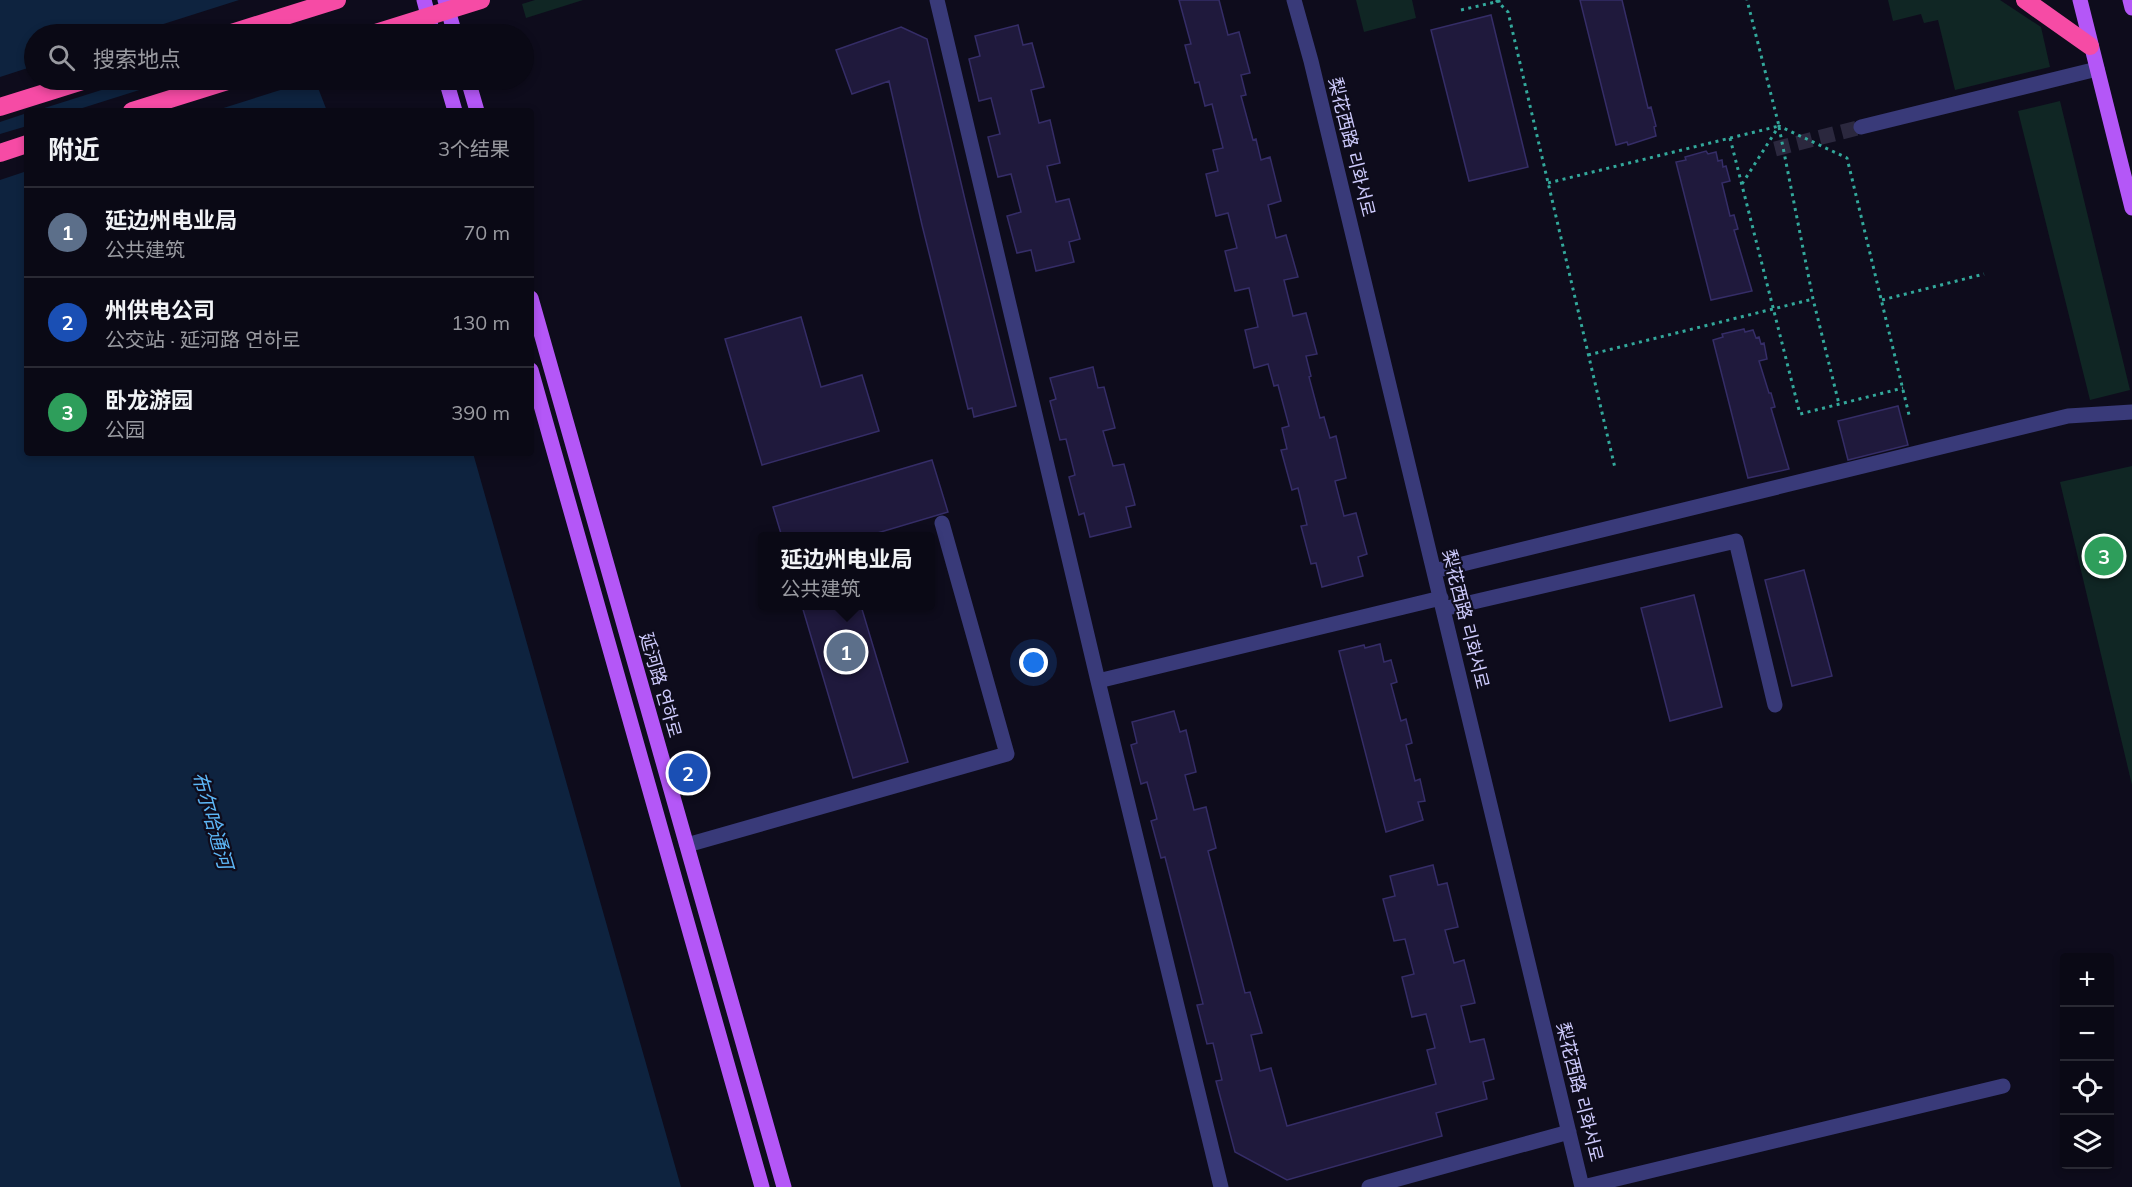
<!DOCTYPE html>
<html lang="zh">
<head>
<meta charset="utf-8">
<style>
	body { margin:0; font-family:Mulish,"Noto Sans SC","Noto Sans KR",sans-serif; background:#181722; color:#f1f3f6 }
	.controls { position:absolute; right:18px; bottom:18px; display:grid; overflow:hidden; border-radius:6px; box-shadow:0 3px 9px #0003 }
	.controls button { width:54px; height:54px; display:grid; place-items:center; padding:0; border:0; border-bottom:2px solid #2a2a34; background:#0a0915; color:#f1f3f6; font:30px sans-serif }
	.you { position:absolute; left:1034px; top:663px; width:21px; height:21px; margin:-15px; border:4px solid #fff; border-radius:50%; background:#1a73e8; box-shadow:0 0 0 9px #1a73e833 }
	.badge { display:grid; place-items:center; width:39px; height:39px; border-radius:50%; background:#0cdbe7; color:#fff; font-size:20px; font-weight:700 }
	.pin { position:absolute; translate:-50% -50%; border:3px solid #fff; box-shadow:0 2px 6px #0006 }
	.popup { position:absolute; left:758px; top:532px; width:177px; height:78px; box-sizing:border-box; display:grid; place-content:center; border-radius:6px; background:#0a0915; filter:drop-shadow(0 2px 4px #0005); font-size:20px; white-space:nowrap; color:#999aa0 }
	.popup b { font-size:22px; color:#f1f3f6 }
	.popup::after { content:''; position:absolute; left:50%; top:100%; margin-left:-12px; border:12px solid transparent; border-top-color:#0a0915 }
	.list { margin:0; padding:0; list-style:none }
	h2 { display:flex; justify-content:space-between; align-items:center; height:78px; margin:0; padding:0 24px; font-size:26px }
	h2 small { font-size:20px; font-weight:400; color:#999aa0 }
	.list li { display:grid; grid-template-columns:39px 1fr auto; gap:18px; align-items:center; box-sizing:border-box; height:90px; padding:0 24px; border-top:2px solid #2a2a34 }
	.list b { display:block; font-size:22px; white-space:nowrap }
	.list p { margin:0; font-size:20px; white-space:nowrap; color:#999aa0 }
	.list em { font-size:20px; font-style:normal; color:#999aa0 }
	.icon { flex:none; width:33px; height:33px; fill:none; stroke:currentColor; stroke-width:2; stroke-linecap:round; stroke-linejoin:round }
	.map { position:relative; flex:none; width:2132px; height:1187px; overflow:hidden }
	.search { position:absolute; background:#0a0915; box-shadow:0 3px 9px #0003; left:24px; top:24px; width:510px; height:66px; display:flex; align-items:center; gap:15px; box-sizing:border-box; padding:0 21px; border-radius:33px; color:#999aa0; font-size:22px }
	.panel { position:absolute; background:#0a0915; box-shadow:0 3px 9px #0003; left:24px; top:108px; width:510px; height:348px; border-radius:6px }
	.map>svg:first-child { display:block }
	.green { fill:#102624 }
	.water { fill:#0e233f }
	.pier { fill:#0e0c1c }
	.building { fill:#1f193c; stroke:#352d67; stroke-width:1.5 }
	.lines { fill:none; stroke-linecap:round; stroke-linejoin:round }
	.minor-tunnel { stroke:#2b283e; stroke-width:15; stroke-dasharray:15 8; stroke-linecap:butt }
	.path { stroke:#33a89b; stroke-width:3; stroke-dasharray:3 4.5; stroke-linecap:butt }
	.minor { stroke:#393a79; stroke-width:15 }
	.major { stroke:#b457f7; stroke-width:15 }
	.highway { stroke:#f64ba5; stroke-width:18 }
	.labels { text-anchor:middle; dominant-baseline:central; stroke-width:4.5; stroke-linejoin:round; paint-order:stroke }
	.street-label { font-size:18px; fill:#cdcafc; stroke:#0e0c1c }
	.water-label { font-size:20px; font-style:italic; fill:#5db7f7; stroke:#0e0c1c }
</style>
</head>
<body>
<div class="map">
<svg width="2132" height="1187" viewBox="0 0 2132 1187">
	<rect width="100%" height="100%" fill="#0e0c1c"/>
	<path class="green" d="M 535,0 L 583,0 L 526,18 L 522,4 Z
		M 1356,0 L 1412,0 L 1416,18 L 1364,32 Z
		M 1888,0 L 2000,0 L 2041,27 L 2050,67 L 1955,90 L 1938,20 L 1924,23 L 1921,14 L 1893,21 Z
		M 2060,101 L 2130,390 L 2090,400 L 2018,111 Z
		M 2132,466 L 2132,785 L 2060,482 Z"/>
	<path class="water" d="M 0,0 L 284,0 L 297,34 L 34,34 L 34,80 L 315,80 L 327,111 L 27,111 L 27,453 L 473,453 L 681,1187 L 0,1187 Z"/>
	<path class="pier" d="M 239,0 L 287,0 L 298,26 L 273,34 L 132,34 Z
		M 34,66 L 34,80 L 133,80 L 35,111 L 27,111 L 27,113 L 0,122 L 0,77 Z
		M 171,80 L 312,80 L 214,111 L 73,111 Z
		M 27,126 L 27,171 L 0,180 L 0,134 Z"/>
	<path class="building" d="M 1179,0 L 1219,0 L 1228,35 L 1239,32 L 1250,73 L 1241,75 L 1246,95 L 1241,96 L 1253,140 L 1256,139 L 1261,160 L 1270,157 L 1281,201 L 1268,205 L 1276,238 L 1286,235 L 1298,277 L 1284,280 L 1293,316 L 1306,313 L 1317,354 L 1306,356 L 1311,376 L 1309,377 L 1320,418 L 1324,417 L 1330,438 L 1336,436 L 1346,478 L 1335,481 L 1344,516 L 1356,513 L 1367,554 L 1358,557 L 1363,576 L 1322,587 L 1316,563 L 1311,564 L 1301,526 L 1307,525 L 1298,488 L 1292,490 L 1281,450 L 1287,449 L 1282,428 L 1289,426 L 1278,385 L 1274,386 L 1268,364 L 1254,368 L 1245,330 L 1258,327 L 1249,288 L 1235,291 L 1225,251 L 1237,248 L 1228,213 L 1216,216 L 1206,174 L 1218,171 L 1213,150 L 1223,148 L 1212,104 L 1205,106 L 1199,82 L 1195,83 L 1185,45 L 1191,44 Z
		M 1580,0 L 1622,0 L 1648,108 L 1651,107 L 1656,126 L 1654,127 L 1656,136 L 1628,145 L 1627,142 L 1616,145 Z
		M 1491,15 L 1528,167 L 1469,181 L 1431,30 Z
		M 1018,25 L 1023,45 L 1032,43 L 1044,87 L 1031,90 L 1039,123 L 1050,120 L 1060,163 L 1047,166 L 1056,202 L 1069,199 L 1080,239 L 1069,242 L 1074,262 L 1036,271 L 1031,250 L 1017,253 L 1007,216 L 1021,212 L 1011,174 L 998,177 L 988,137 L 1000,134 L 991,98 L 979,101 L 969,59 L 980,56 L 975,36 Z
		M 901,27 L 927,39 L 966,204 L 1016,406 L 974,417 L 972,408 L 968,409 L 922,225 L 889,81 L 852,94 L 836,50 Z
		M 1706,151 L 1708,154 L 1716,152 L 1718,161 L 1722,160 L 1723,167 L 1726,166 L 1730,181 L 1722,183 L 1730,216 L 1734,215 L 1738,229 L 1734,230 L 1752,291 L 1711,300 L 1676,162 L 1686,160 L 1685,157 Z
		M 801,317 L 821,387 L 862,375 L 879,431 L 762,465 L 725,339 Z
		M 1744,329 L 1745,332 L 1753,330 L 1756,338 L 1759,337 L 1761,344 L 1764,343 L 1767,359 L 1759,361 L 1769,393 L 1771,393 L 1775,407 L 1771,408 L 1789,469 L 1748,478 L 1713,340 L 1723,337 L 1722,334 Z
		M 1093,367 L 1098,388 L 1104,387 L 1115,428 L 1103,431 L 1113,466 L 1124,464 L 1135,505 L 1126,507 L 1131,527 L 1090,537 L 1084,513 L 1079,515 L 1069,477 L 1075,475 L 1066,439 L 1060,440 L 1050,401 L 1056,399 L 1050,378 Z
		M 1898,406 L 1908,445 L 1848,460 L 1838,421 Z
		M 932,460 L 948,512 L 864,537 L 782,537 L 773,507 Z
		M 1804,570 L 1832,676 L 1792,686 L 1765,580 Z
		M 1694,595 L 1722,707 L 1670,721 L 1641,608 Z
		M 802,606 L 861,606 L 908,762 L 853,778 Z
		M 1380,644 L 1384,662 L 1391,660 L 1397,682 L 1391,684 L 1401,721 L 1406,719 L 1412,743 L 1406,745 L 1415,781 L 1420,779 L 1425,801 L 1418,802 L 1423,820 L 1386,832 L 1339,651 L 1364,645 L 1365,648 Z
		M 1174,711 L 1180,732 L 1186,730 L 1196,772 L 1185,775 L 1194,810 L 1206,807 L 1216,848 L 1208,851 L 1245,993 L 1250,992 L 1262,1033 L 1251,1035 L 1260,1071 L 1271,1068 L 1287,1126 L 1436,1084 L 1427,1050 L 1435,1048 L 1426,1014 L 1412,1017 L 1402,977 L 1414,974 L 1405,939 L 1394,941 L 1383,899 L 1395,896 L 1390,876 L 1433,865 L 1438,885 L 1447,883 L 1458,927 L 1445,930 L 1454,963 L 1464,960 L 1475,1003 L 1461,1006 L 1470,1042 L 1484,1039 L 1494,1079 L 1483,1082 L 1487,1099 L 1436,1113 L 1442,1136 L 1287,1180 L 1235,1152 L 1216,1081 L 1222,1080 L 1213,1043 L 1207,1044 L 1197,1005 L 1203,1004 L 1165,857 L 1161,858 L 1151,821 L 1157,819 L 1147,782 L 1141,784 L 1131,745 L 1137,743 L 1132,722 Z"/>
	<g class="lines">
		<path class="minor-tunnel" d="M 1775,149 L 1861,127"/>
		<path class="path" d="M 1496,0 L 1508,12 L 1615,468
			M 1461,10 L 1504,0
			M 1779,127 L 1813,299 L 1839,404
			M 1730,138 L 1800,414 L 1903,388
			M 1548,183 L 1779,126 L 1747,0
			M 1742,184 L 1779,126 L 1847,158 L 1910,419
			M 1882,300 L 1984,274
			M 1588,355 L 1813,299"/>
		<path class="minor" d="M 937,0 L 1098,681 L 1221,1187
			M 1294,0 L 1311,61 L 1582,1187
			M 1861,127 L 2097,69
			M 1434,571 L 2068,416 L 2132,412
			M 1443,609 L 1736,541 L 1775,705
			M 1098,681 L 1441,598
			M 687,845 L 1007,754 L 942,523
			M 1369,1187 L 1569,1132
			M 1583,1187 L 2003,1086"/>
		<path class="major" d="M 424,0 L 433,34
			M 445,0 L 455,34
			M 2080,0 L 2132,208
			M 2130,0 L 2132,8
			M 446,80 L 455,111
			M 468,80 L 477,111
			M 531,298 L 784,1187
			M 531,370 L 762,1187"/>
		<path class="highway" d="M 2025,0 L 2090,46
			M 228,34 L 337,0
			M 372,34 L 481,0
			M 0,107 L 86,80
			M 132,111 L 231,80
			M 0,153 L 27,144"/>
	</g>
	<g class="labels">
		<g class="street-label">
			<text transform="translate(1352 147) rotate(76)">梨花西路 리화서로</text>
			<text transform="translate(1466 619) rotate(76)">梨花西路 리화서로</text>
			<text transform="translate(661 685) rotate(74)">延河路 연하로</text>
			<text transform="translate(1580 1092) rotate(76)">梨花西路 리화서로</text>
		</g>
		<g class="water-label">
			<text transform="translate(213 820) rotate(74)">布尔哈通河</text>
		</g>
	</g>
</svg>
<div class="controls">
<button>+</button>
<button>−</button>
<button><svg class="icon" aria-label="locate" viewBox="0 0 24 24"><circle cx="12" cy="12" r="6"/><path d="M12 2v4M12 18v4M2 12h4M18 12h4"/></svg></button>
<button><svg class="icon" aria-label="layers" viewBox="0 0 24 24"><path d="M12 4l9 5-9 5-9-5zM3 14l9 5 9-5"/></svg></button>
</div>
<div class="you"></div>
<div class="pin badge" style="left:846px;top:652px;background:#5c6f8a">1</div>
<div class="popup"><b>延边州电业局</b>公共建筑</div>
<div class="pin badge" style="left:688px;top:773px;background:#1a4fb4">2</div>
<div class="pin badge" style="left:2104px;top:556px;background:#2e9e5b">3</div>
<div class="search"><svg class="icon" aria-label="search" viewBox="0 0 24 24"><circle cx="10" cy="10" r="6"/><path d="M15 15l6 6"/></svg>搜索地点</div>
<section class="panel">
<h2>附近<small>3个结果</small></h2>
<ul class="list">
<li><span class="badge" style="background:#5c6f8a">1</span><div><b>延边州电业局</b><p>公共建筑</p></div><em>70 m</em></li>
<li><span class="badge" style="background:#1a4fb4">2</span><div><b>州供电公司</b><p>公交站 · 延河路 연하로</p></div><em>130 m</em></li>
<li><span class="badge" style="background:#2e9e5b">3</span><div><b>卧龙游园</b><p>公园</p></div><em>390 m</em></li>
</ul>
</section>
</div>
</body>
</html>
